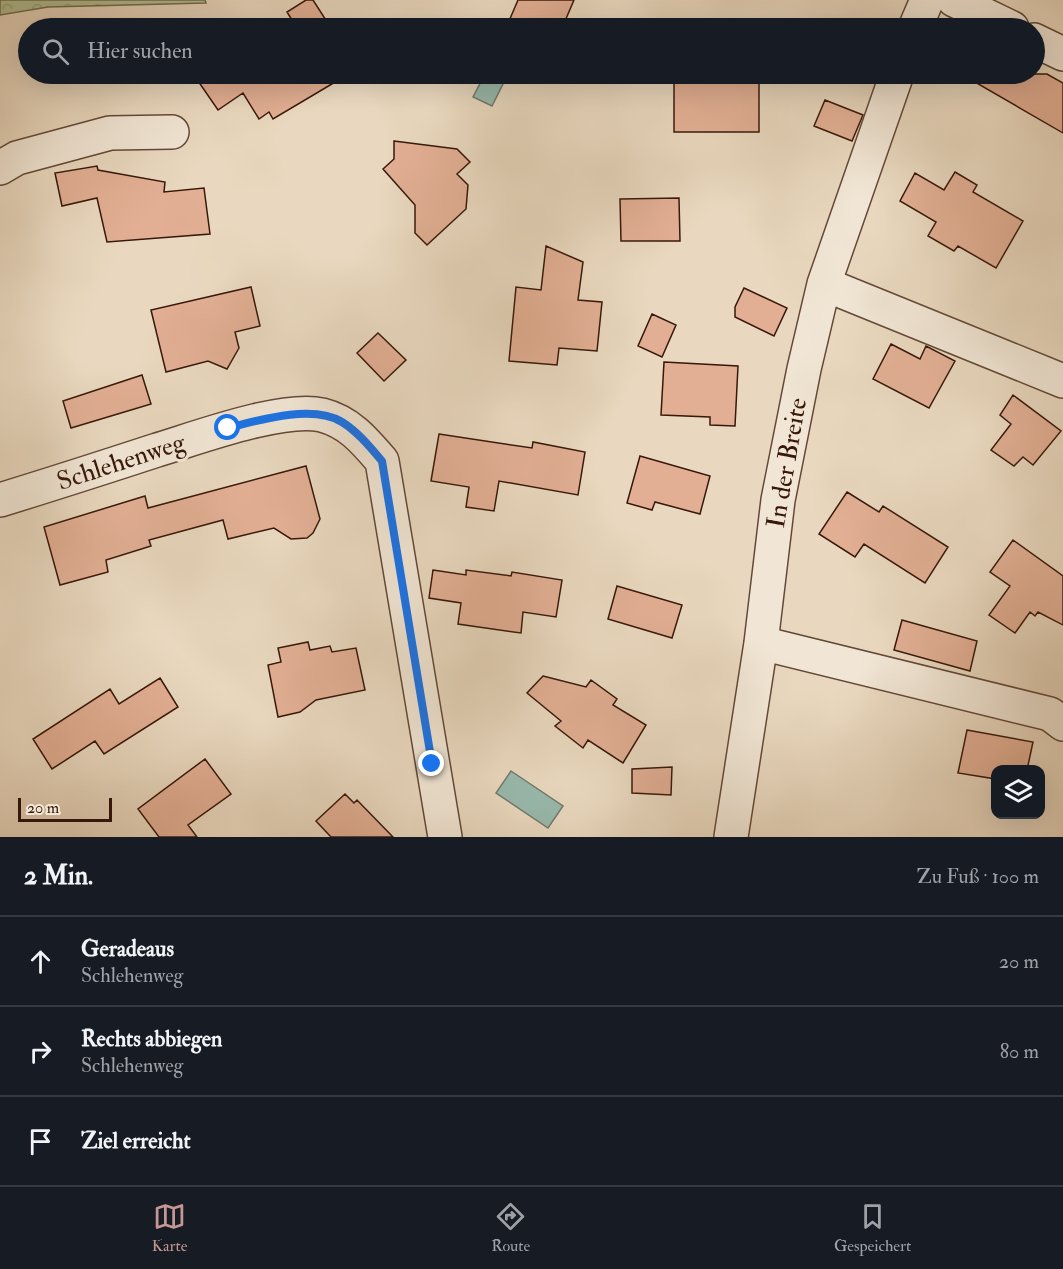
<!DOCTYPE html>
<html lang="de">
<head>
<meta charset="utf-8">
<style>
	body { margin:0; font-family:"IM FELL Double Pica",serif; background:#242831; color:#f1f3f6 }
	.controls { position:absolute; right:18px; bottom:18px; display:grid; overflow:hidden; border-radius:12px; box-shadow:0 6px 24px #0002 }
	.controls button { width:54px; height:54px; display:grid; place-items:center; padding:0; border:0; border-bottom:2px solid #363941; background:#171b24; color:#f1f3f6; font:30px sans-serif }
	.scale { position:absolute; left:18px; bottom:15px; width:94px; box-sizing:border-box; padding-left:6px; border:3px solid #37180a; border-top:0; font-size:16px; line-height:21px; white-space:nowrap; color:#37180a; -webkit-text-stroke:4px #f1e6d5; paint-order:stroke }
	.stop { position:absolute; width:18px; height:18px; margin:-14px; border:4px solid #1a73e8; border-radius:50%; background:#fff }
	.stop.end { background:#1a73e8; border-color:#fff; box-shadow:0 2px 6px #0008 }
	.list { margin:0; padding:0; list-style:none }
	h2 { display:flex; justify-content:space-between; align-items:center; height:78px; margin:0; padding:0 24px; font-size:26px }
	h2 small { font-size:20px; font-weight:400; color:#9ea1a6 }
	.list li { display:grid; grid-template-columns:39px 1fr auto; gap:18px; align-items:center; box-sizing:border-box; height:90px; padding:0 24px; border-top:2px solid #363941 }
	.list b { display:block; font-size:22px; white-space:nowrap }
	.list p { margin:0; font-size:20px; white-space:nowrap; color:#9ea1a6 }
	.list em { font-size:20px; font-style:normal; color:#9ea1a6 }
	.icon { flex:none; width:33px; height:33px; fill:none; stroke:currentColor; stroke-width:2; stroke-linecap:round; stroke-linejoin:round }
	.map { position:relative; flex:none; width:1063px; height:837px; overflow:hidden }
	.search { position:absolute; background:#171b24; box-shadow:0 6px 24px #0002; left:18px; right:18px; top:18px; height:66px; display:flex; align-items:center; gap:15px; box-sizing:border-box; padding:0 21px; border-radius:33px; color:#9ea1a6; font-size:22px }
	.sheet { height:348px; background:#171b24 }
	nav { display:flex; justify-content:space-around; align-items:center; box-sizing:border-box; height:84px; border-top:2px solid #363941; background:#171b24; font-size:16px; color:#9ea1a6 }
	nav a { display:grid; justify-items:center; gap:3px }
	nav .on { color:#c59692 }
	.map>svg:first-child { display:block }
	.forest { fill:url(#forest-crowns); stroke:#746c50; stroke-width:1.5 }
	.water { fill:#98baae; stroke:#71796c; stroke-width:1.5 }
	.building { fill:#e2af94; stroke:#37180a; stroke-width:1.5 }
	.lines { fill:none; stroke-linecap:round; stroke-linejoin:round }
	.minor-casing { stroke:#644837; stroke-width:36 }
	.minor { stroke:#f1e6d5; stroke-width:33 }
	.route { stroke:#1a73e8; stroke-width:8 }
	.labels { text-anchor:middle; dominant-baseline:central; stroke-width:6; stroke-linejoin:round; paint-order:stroke }
	.street-label { font-size:26px; fill:#37180a; stroke:#f1e6d5 }
</style>
</head>
<body>
<div class="map">
<svg width="1063" height="837" viewBox="0 0 1063 837">
	<defs>
		<pattern id="forest-crowns" width="20" height="18" patternUnits="userSpaceOnUse" patternTransform="scale(1.5)"><rect width="20" height="18" fill="#b0c096"/><path d="M2 6a3 3 0 1 1 6 0M12 15a3 3 0 1 1 6 0" fill="none" stroke="#98a480"/></pattern>
	</defs>
	<rect width="100%" height="100%" fill="#e9d8bf"/>
	<filter id="stains"><feTurbulence type="fractalNoise" baseFrequency=".00333" numOctaves="4"/><feColorMatrix values="0 0 0 0 .2 0 0 0 0 .09 0 0 0 0 .02 0 0 0 .5 -.17"/></filter>
	<radialGradient id="worn" r=".72"><stop offset=".6" stop-color="#630" stop-opacity="0"/><stop offset="1" stop-color="#630" stop-opacity=".3"/></radialGradient>
	<path class="forest" d="M 0,0 L 205,0 L 206,3 L 48,7 L 0,15 Z"/>
	<path class="water" d="M 485,74 L 508,74 L 492,106 L 473,97 Z
		M 511,771 L 563,806 L 548,828 L 496,793 Z"/>
	<path class="building" d="M 306,0 L 313,0 L 331,28 L 277,28 L 292,20 L 287,12 Z
		M 518,0 L 574,0 L 562,28 L 506,28 Z
		M 203,74 L 346,74 L 347,75 L 273,119 L 269,112 L 259,119 L 243,93 L 218,110 L 196,78 Z
		M 961,74 L 1047,74 L 1063,83 L 1063,133 Z
		M 674,80 L 759,80 L 759,132 L 674,132 Z
		M 825,100 L 863,115 L 852,141 L 814,126 Z
		M 394,141 L 457,149 L 470,162 L 457,174 L 468,185 L 466,209 L 427,245 L 415,233 L 415,205 L 383,169 L 394,159 Z
		M 97,166 L 98,170 L 165,182 L 164,192 L 204,188 L 210,234 L 107,242 L 97,198 L 62,206 L 55,173 Z
		M 955,172 L 977,185 L 973,192 L 1023,221 L 996,268 L 958,246 L 954,251 L 928,236 L 936,222 L 900,201 L 915,173 L 944,190 Z
		M 679,198 L 680,241 L 621,241 L 620,199 Z
		M 546,246 L 583,262 L 578,300 L 602,302 L 597,351 L 559,348 L 557,365 L 509,361 L 516,287 L 541,290 Z
		M 251,287 L 260,326 L 235,332 L 239,348 L 227,369 L 208,361 L 166,372 L 151,310 Z
		M 744,288 L 787,308 L 774,336 L 735,317 L 735,307 Z
		M 652,314 L 676,325 L 662,357 L 638,346 Z
		M 378,333 L 406,360 L 384,381 L 357,353 Z
		M 891,344 L 920,359 L 926,346 L 955,361 L 929,408 L 873,379 Z
		M 664,362 L 738,366 L 735,426 L 710,425 L 710,417 L 661,415 Z
		M 142,375 L 151,404 L 71,428 L 63,401 Z
		M 1013,395 L 1061,431 L 1033,465 L 1023,457 L 1014,466 L 991,450 L 1011,424 L 1000,415 Z
		M 439,434 L 532,448 L 533,442 L 585,452 L 578,495 L 499,481 L 494,511 L 466,507 L 469,487 L 431,481 Z
		M 640,456 L 710,476 L 700,514 L 655,502 L 652,510 L 627,503 Z
		M 306,466 L 320,519 L 313,533 L 307,538 L 291,539 L 274,528 L 228,539 L 223,520 L 149,540 L 151,546 L 106,560 L 108,572 L 60,585 L 44,527 L 145,496 L 148,508 Z
		M 847,492 L 879,512 L 883,506 L 948,547 L 925,583 L 864,544 L 855,557 L 819,534 Z
		M 1013,540 L 1063,576 L 1063,625 L 1038,612 L 1035,616 L 1030,612 L 1015,633 L 989,615 L 1010,586 L 990,572 Z
		M 433,570 L 466,575 L 466,570 L 511,576 L 512,572 L 562,580 L 556,617 L 523,612 L 521,633 L 458,624 L 461,603 L 429,598 Z
		M 617,586 L 682,605 L 672,638 L 608,619 Z
		M 902,620 L 977,641 L 970,671 L 894,650 Z
		M 308,642 L 310,650 L 330,646 L 332,652 L 356,648 L 365,690 L 316,700 L 300,712 L 278,717 L 268,665 L 281,662 L 278,648 Z
		M 543,676 L 586,687 L 591,680 L 617,699 L 613,705 L 646,725 L 623,763 L 588,740 L 583,748 L 555,726 L 561,721 L 527,693 Z
		M 160,678 L 178,707 L 104,754 L 95,741 L 52,769 L 33,739 L 110,689 L 119,704 Z
		M 967,730 L 1033,742 L 1027,770 L 996,770 L 996,779 L 958,773 Z
		M 205,759 L 231,794 L 188,825 L 197,837 L 159,837 L 138,809 Z
		M 672,767 L 671,795 L 632,793 L 632,769 Z
		M 345,794 L 354,803 L 357,800 L 393,837 L 331,837 L 316,821 Z"/>
	<g class="lines">
		<g class="minor-casing">
			<path id="minor" d="M 954,0 L 1012,28
				M 915,28 L 927,0
				M 1034,40 L 1063,54
				M 0,168 L 17,158 L 110,133 L 172,132
				M 824,284 L 1063,381
				M 0,500 C 52,484 105,467 157,450 C 197,438 283,406 322,415 C 349,422 364,440 382,461 L 445,837
				M 761,643 L 1050,714 L 1063,724
				M 731,837 L 761,643 L 778,500 L 804,369 L 824,284 L 897,74"/>
		</g>
		<use href="#minor" class="minor"/>
	</g>
	<g class="lines">
		<path class="route" d="M 228,428 C 259,420 313,404 342,422 C 358,432 370,447 382,461 L 432,764"/>
	</g>
	<g class="labels">
		<g class="street-label">
			<text transform="translate(121 462) rotate(-18)">Schlehenweg</text>
			<text transform="translate(787 463) rotate(-80)">In der Breite</text>
		</g>
	</g>
	<rect width="100%" height="100%" filter="url(#stains)"/>
	<rect width="100%" height="100%" fill="url(#worn)"/>
</svg>
<div class="controls">
<button><svg class="icon" aria-label="layers" viewBox="0 0 24 24"><path d="M12 4l9 5-9 5-9-5zM3 14l9 5 9-5"/></svg></button>
</div>
<div class="scale">20 m</div>
<div class="stop" style="left:228px;top:428px"></div>
<div class="stop end" style="left:432px;top:764px"></div>
<div class="search"><svg class="icon" aria-label="search" viewBox="0 0 24 24"><circle cx="10" cy="10" r="6"/><path d="M15 15l6 6"/></svg>Hier suchen</div>
</div>
<section class="sheet">
<h2>2 Min.<small>Zu Fuß · 100 m</small></h2>
<ul class="list">
<li><svg class="icon" aria-label="ahead" viewBox="0 0 24 24"><path d="M12 20V5M6 11l6-6 6 6"/></svg><div><b>Geradeaus</b><p>Schlehenweg</p></div><em>20 m</em></li>
<li><svg class="icon" aria-label="right" viewBox="0 0 24 24"><path d="M7 20v-9h11M14 6l5 5-5 5"/></svg><div><b>Rechts abbiegen</b><p>Schlehenweg</p></div><em>80 m</em></li>
<li><svg class="icon" aria-label="arrive" viewBox="0 0 24 24"><path d="M6 21V4h12l-3 4 3 4H6"/></svg><div><b>Ziel erreicht</b></div></li>
</ul>
</section>
<nav>
<a class="on"><svg class="icon" aria-label="map" viewBox="0 0 24 24"><path d="M3 6l6-2 6 2 6-2v14l-6 2-6-2-6 2zM9 4v14M15 6v14"/></svg>Karte</a>
<a><svg class="icon" aria-label="directions" viewBox="0 0 24 24"><path d="M12 3l9 9-9 9-9-9zM9 14v-3h6M13 9l2 2-2 2"/></svg>Route</a>
<a><svg class="icon" aria-label="saved" viewBox="0 0 24 24"><path d="M7 4h10v16l-5-4-5 4z"/></svg>Gespeichert</a>
</nav>
</body>
</html>
